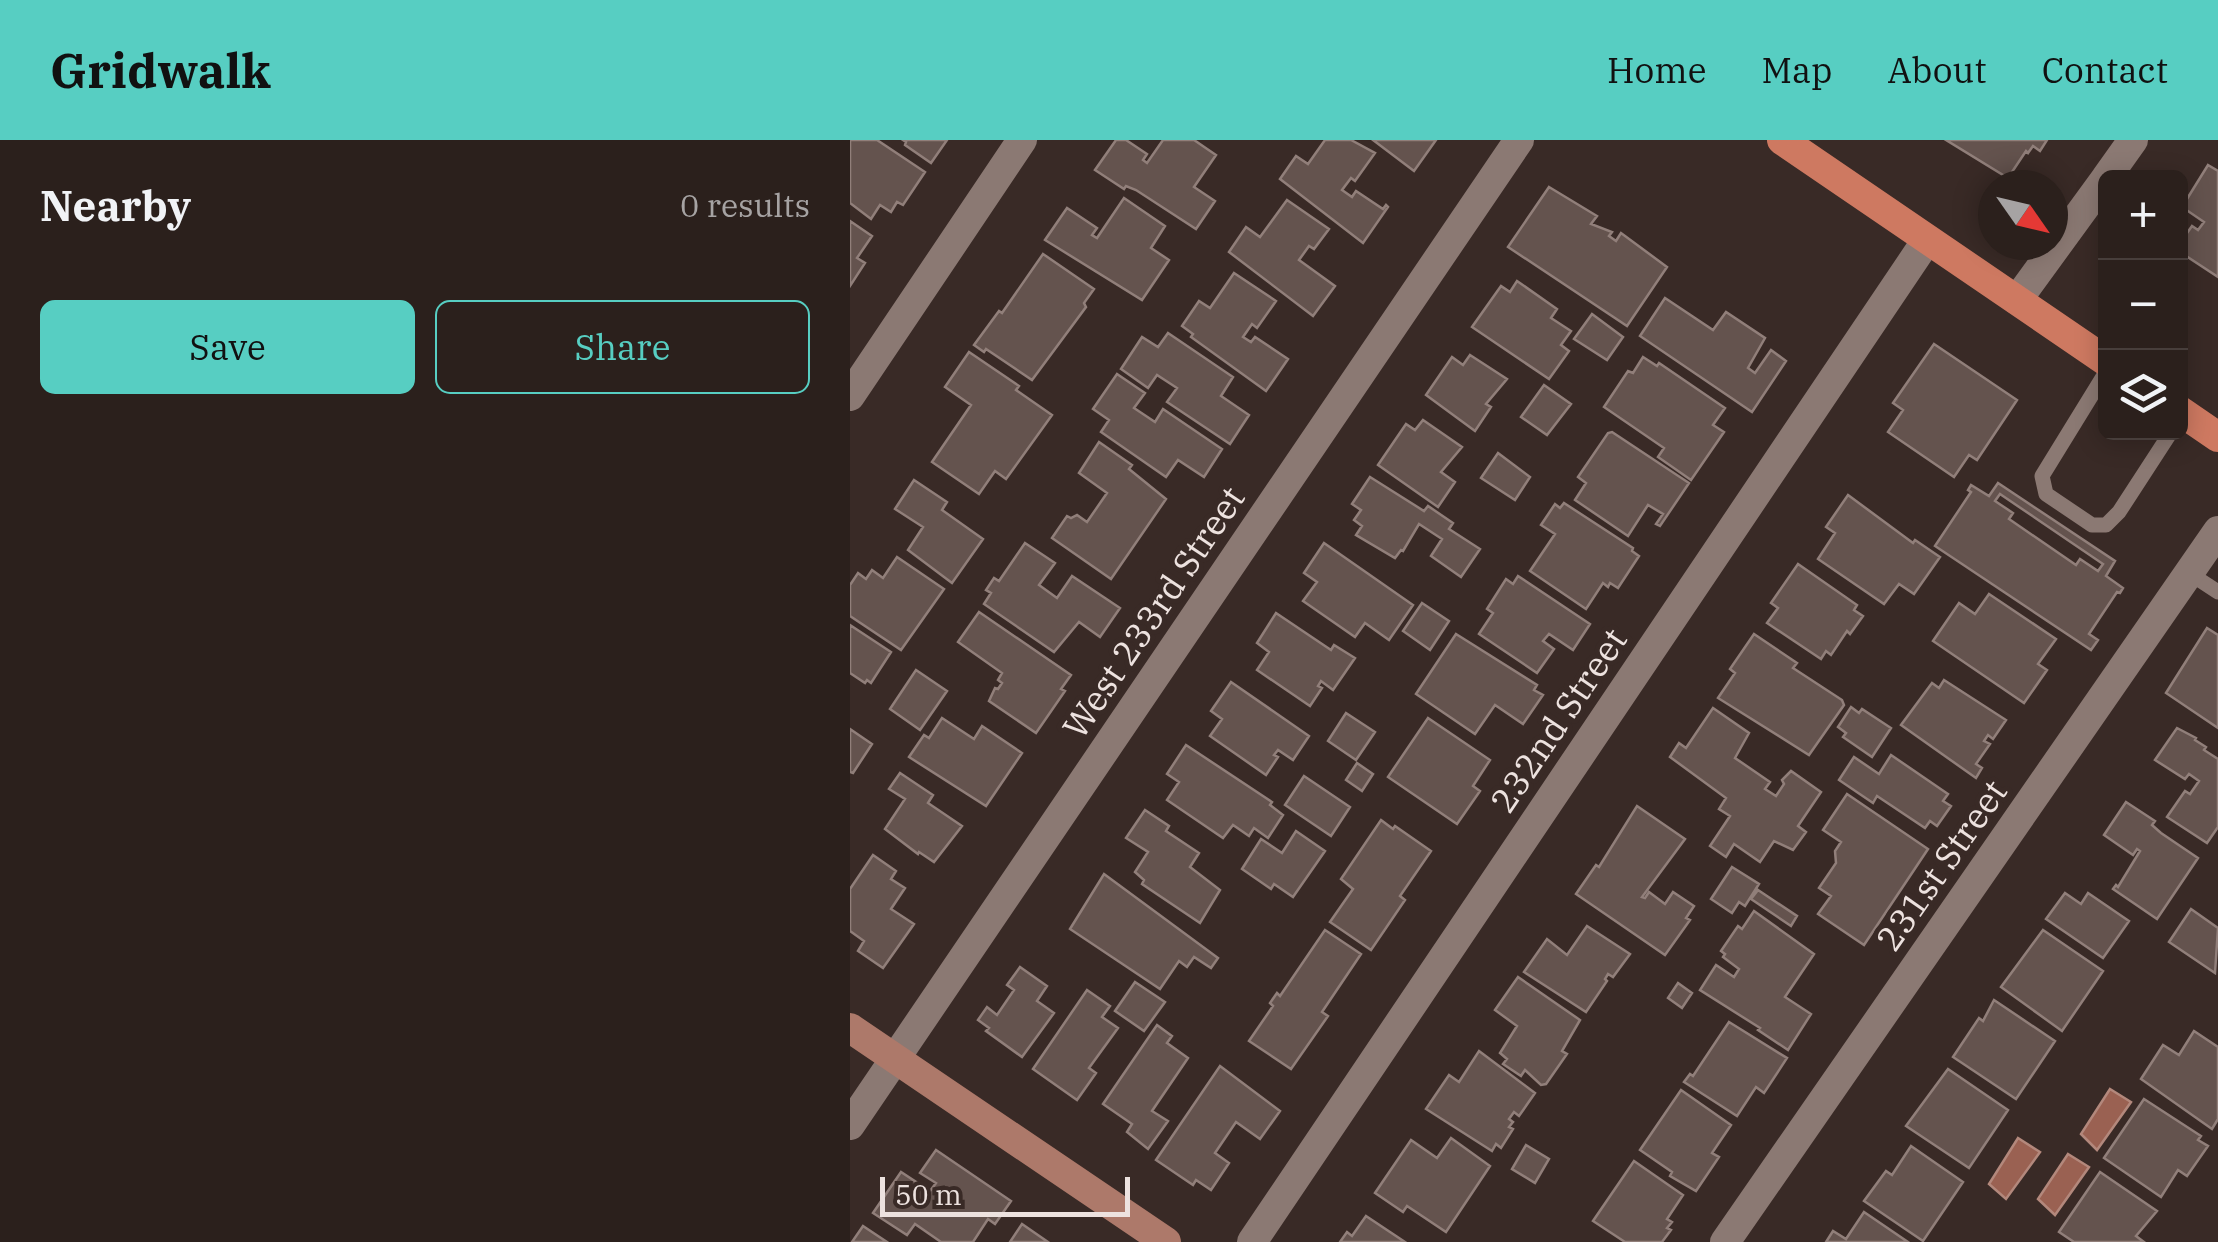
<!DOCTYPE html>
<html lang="en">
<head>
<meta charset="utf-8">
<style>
	body { margin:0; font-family:"IBM Plex Serif",serif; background:#332825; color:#f1f3f6 }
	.controls { position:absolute; right:30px; top:30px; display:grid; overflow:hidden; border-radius:15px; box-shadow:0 5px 25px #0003 }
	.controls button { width:90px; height:90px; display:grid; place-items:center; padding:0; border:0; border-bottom:2px solid #473e3b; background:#2b201c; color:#f1f3f6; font:50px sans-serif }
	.compass { position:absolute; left:1128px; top:30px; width:90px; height:90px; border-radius:50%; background:#2b201c; box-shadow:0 5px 25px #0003; rotate:124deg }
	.scale { position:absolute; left:30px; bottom:25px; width:250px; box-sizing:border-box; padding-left:10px; border:5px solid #ede2df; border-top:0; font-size:28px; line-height:35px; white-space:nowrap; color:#ede2df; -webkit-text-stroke:8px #392a26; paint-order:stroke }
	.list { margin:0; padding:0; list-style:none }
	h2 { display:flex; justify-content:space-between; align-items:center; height:130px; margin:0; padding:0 40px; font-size:42px }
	h2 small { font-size:32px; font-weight:400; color:#a6a3a3 }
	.actions { display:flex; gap:20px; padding:30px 40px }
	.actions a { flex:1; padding:22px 0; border:2px solid #57cec2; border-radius:15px; text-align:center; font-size:35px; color:#57cec2 }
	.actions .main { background:#57cec2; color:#111 }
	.icon { flex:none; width:55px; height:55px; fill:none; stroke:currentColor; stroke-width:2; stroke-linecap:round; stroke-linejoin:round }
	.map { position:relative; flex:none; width:1368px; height:1102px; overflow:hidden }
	header { display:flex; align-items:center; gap:60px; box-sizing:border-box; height:140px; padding:0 50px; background:#57cec2; color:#111 }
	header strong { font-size:48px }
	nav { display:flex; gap:55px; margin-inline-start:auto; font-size:35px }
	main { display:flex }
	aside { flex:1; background:#2b201c }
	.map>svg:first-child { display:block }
	.water { fill:#9a6152; stroke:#b3887c; stroke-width:2.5 }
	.building { fill:#64534e; stroke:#917f7a; stroke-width:2.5; fill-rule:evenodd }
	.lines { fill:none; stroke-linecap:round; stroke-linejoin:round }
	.lane { stroke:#8b7973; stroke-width:15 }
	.street { stroke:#8b7973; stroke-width:30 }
	.secondary { stroke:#ad796a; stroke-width:30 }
	.primary { stroke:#ce7961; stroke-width:30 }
	.labels { text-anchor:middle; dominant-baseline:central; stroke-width:10; stroke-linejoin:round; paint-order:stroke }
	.street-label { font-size:35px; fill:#ede2df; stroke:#392a26 }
</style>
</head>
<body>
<header>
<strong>Gridwalk</strong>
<nav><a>Home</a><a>Map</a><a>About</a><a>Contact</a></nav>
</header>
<main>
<aside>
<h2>Nearby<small>0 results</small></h2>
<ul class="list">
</ul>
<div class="actions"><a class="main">Save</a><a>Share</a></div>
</aside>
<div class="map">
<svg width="1368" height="1102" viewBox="0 0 1368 1102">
	<rect width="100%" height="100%" fill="#392a26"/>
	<path class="water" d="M 1260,949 L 1281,962 L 1247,1010 L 1231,994 Z
		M 1168,998 L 1190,1012 L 1156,1059 L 1139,1044 Z
		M 1218,1014 L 1239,1027 L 1205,1075 L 1188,1059 Z"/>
	<path class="building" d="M 0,0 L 27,0 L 75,32 L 53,65 L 47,62 L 41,72 L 30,65 L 21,79 L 0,63 Z
		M 53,0 L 97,0 L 81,23 L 55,5 L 56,2 Z
		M 266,0 L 276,0 L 297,14 L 293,20 L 297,23 L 313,0 L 344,0 L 366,15 L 344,47 L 365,61 L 346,89 L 286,50 L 276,46 L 274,49 L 245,30 Z
		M 475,0 L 501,0 L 525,13 L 505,41 L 501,38 L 492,50 L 502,57 L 506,51 L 533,69 L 536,65 L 538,67 L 513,103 L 430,39 L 446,16 L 458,24 Z
		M 523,0 L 586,0 L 564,31 Z
		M 1096,0 L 1197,0 L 1190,11 L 1183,6 L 1178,13 L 1176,11 L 1158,38 Z
		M 1358,25 L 1368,31 L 1368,137 L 1330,112 L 1330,103 L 1342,86 L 1348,90 L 1354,82 L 1332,67 Z
		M 699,47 L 747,76 L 741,84 L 762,92 L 759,96 L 766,101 L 771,93 L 817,127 L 777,186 L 658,107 Z
		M 274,58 L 315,86 L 301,108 L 319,120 L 292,160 L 195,100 L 217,68 L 247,88 L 242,95 L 247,98 Z
		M 437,60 L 479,89 L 464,109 L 459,106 L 449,120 L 485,146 L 463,176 L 379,112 L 396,87 L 410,97 Z
		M 0,81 L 22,96 L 7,118 L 15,123 L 0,146 Z
		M 193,114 L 244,149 L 234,163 L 236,167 L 182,240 L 136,209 L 134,212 L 124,205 L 149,171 L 152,173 Z
		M 384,133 L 426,161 L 407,188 L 402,184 L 393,197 L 401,202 L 405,197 L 438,219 L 416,251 L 341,197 L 343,194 L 332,186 L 349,161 L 360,168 Z
		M 667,141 L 707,169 L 701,178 L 721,191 L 711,205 L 719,211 L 699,239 L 622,187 L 651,146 L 660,152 Z
		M 815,158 L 863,190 L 876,172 L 915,198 L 898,228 L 905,233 L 921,210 L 936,221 L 902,272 L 790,196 Z
		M 742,174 L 773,197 L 757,220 L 724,199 Z
		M 318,193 L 383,237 L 371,256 L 399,275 L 380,304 L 317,262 L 327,248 L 307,235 L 298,248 L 271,229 L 292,197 L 308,207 Z
		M 1084,204 L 1167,260 L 1127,320 L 1119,315 L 1104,337 L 1038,292 L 1053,270 L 1043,263 Z
		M 119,212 L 169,246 L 166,250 L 202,275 L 156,339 L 145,331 L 129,354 L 82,322 L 121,265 L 95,247 Z
		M 620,215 L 657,239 L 636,264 L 641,267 L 625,291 L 576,255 L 602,217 L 613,225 Z
		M 793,217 L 807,226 L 809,223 L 875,268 L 863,285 L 874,292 L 841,340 L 808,317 L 814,308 L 754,267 L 778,231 L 783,233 Z
		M 267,234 L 295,253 L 284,268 L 305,282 L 313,269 L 372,309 L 354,337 L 328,320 L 316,337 L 251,292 L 259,280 L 243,269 Z
		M 694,245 L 721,264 L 697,295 L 671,277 Z
		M 573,280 L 612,307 L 591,332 L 605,342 L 588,367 L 528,325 L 556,284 L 565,290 Z
		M 762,292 L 839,343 L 810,386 L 806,384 L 813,374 L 798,365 L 778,396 L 725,360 L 736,343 L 728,337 L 758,293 Z
		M 249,302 L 282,325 L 279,329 L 316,359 L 261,439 L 202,398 L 217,376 L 221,378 L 227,375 L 237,382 L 257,353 L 229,333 Z
		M 648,313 L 680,337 L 665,360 L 631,338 Z
		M 520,337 L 574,371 L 578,366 L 603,383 L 599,389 L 630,409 L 611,437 L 581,416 L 592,399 L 569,384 L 553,411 L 551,410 L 545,418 L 506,395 L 512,386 L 504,380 L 511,370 L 502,364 Z
		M 64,340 L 97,362 L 92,370 L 133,399 L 102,443 L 58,410 L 73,387 L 45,369 Z
		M 1148,343 L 1265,421 L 1256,436 L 1273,448 L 1270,453 L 1267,452 L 1239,494 L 1248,500 L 1241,510 L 1085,406 L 1121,352 L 1118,350 L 1121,345 L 1139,356 ZM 1150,354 L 1253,424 L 1248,431 L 1230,419 L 1226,425 L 1159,379 L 1163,373 L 1145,361 Z
		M 998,355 L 1063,403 L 1065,400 L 1090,417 L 1064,454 L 1049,444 L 1034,464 L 968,419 L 985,393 L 976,387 Z
		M 714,363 L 783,408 L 782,411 L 789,416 L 768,448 L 760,443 L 758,447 L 753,443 L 736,469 L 680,431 L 705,394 L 691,385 L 705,364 L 710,368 Z
		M 175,403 L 205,423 L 189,445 L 207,458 L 222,436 L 270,468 L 250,497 L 229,482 L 204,512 L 134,464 L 141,453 L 136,450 L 144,438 L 149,441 Z
		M 474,403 L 563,465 L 539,500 L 515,483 L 505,497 L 453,461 L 467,442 L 454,433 Z
		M 47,417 L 94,449 L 51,510 L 0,476 L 0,445 L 8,433 L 16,439 L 22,430 L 33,438 Z
		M 948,424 L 1007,465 L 1004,470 L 1013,476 L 1000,494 L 997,491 L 981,515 L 976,511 L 971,519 L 917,483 L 928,468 L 921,463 Z
		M 668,436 L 740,484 L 723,510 L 699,494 L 693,501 L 704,509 L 687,533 L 629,494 L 643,473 L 637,469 L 656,439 L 663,444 Z
		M 1139,454 L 1206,499 L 1188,524 L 1197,530 L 1174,563 L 1083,501 L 1109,463 L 1125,474 Z
		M 572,463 L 599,481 L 580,510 L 553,491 Z
		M 129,472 L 221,535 L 211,549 L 215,551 L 186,593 L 139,561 L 145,548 L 148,549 L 152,543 L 148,540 L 152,533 L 108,502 Z
		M 426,473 L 481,510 L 484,505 L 505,518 L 483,550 L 471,541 L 468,546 L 472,548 L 460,566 L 407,530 L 419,512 L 407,503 Z
		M 0,485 L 41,512 L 21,543 L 17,540 L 15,543 L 0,533 Z
		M 1357,488 L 1368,495 L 1368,588 L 1316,553 Z
		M 606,494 L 687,545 L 684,550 L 693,555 L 673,584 L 645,565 L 625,594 L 566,554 Z
		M 904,494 L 947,523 L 943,528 L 992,560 L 994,565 L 959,615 L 868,558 L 885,533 L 880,529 Z
		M 66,530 L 97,551 L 70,590 L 40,569 Z
		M 1094,540 L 1156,580 L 1143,599 L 1138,595 L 1134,601 L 1140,604 L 1126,624 L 1132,628 L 1126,638 L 1051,585 L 1082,543 L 1089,548 Z
		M 381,542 L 459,596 L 443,620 L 428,610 L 424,615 L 428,617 L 416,635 L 360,596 L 372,579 L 361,571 Z
		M 1001,567 L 1009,573 L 1012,569 L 1041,588 L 1022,617 L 993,597 L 996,593 L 988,587 Z
		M 863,568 L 899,593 L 885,618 L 920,642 L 915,649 L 926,656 L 934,644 L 932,640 L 941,631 L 971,652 L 948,686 L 956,692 L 943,710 L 924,701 L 910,722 L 884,704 L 876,717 L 860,706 L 880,676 L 869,669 L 876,658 L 820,617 L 829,603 L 836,608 Z
		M 496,573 L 525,592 L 506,620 L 478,601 Z
		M 92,578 L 124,599 L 132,586 L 172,613 L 136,666 L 59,617 L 74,595 L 79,598 Z
		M 578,578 L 640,620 L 623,646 L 630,651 L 607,684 L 538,637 Z
		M 1327,588 L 1346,598 L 1345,600 L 1356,607 L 1354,610 L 1368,619 L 1368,687 L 1357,703 L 1317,677 L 1335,651 L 1340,654 L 1349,641 L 1339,634 L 1335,639 L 1305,620 Z
		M 0,589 L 22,604 L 3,633 L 0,632 Z
		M 336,605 L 422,662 L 420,665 L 433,675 L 418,698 L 404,688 L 399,696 L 383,685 L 373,698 L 317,660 L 329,642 L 317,634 Z
		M 1041,615 L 1098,654 L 1093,661 L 1101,666 L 1087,686 L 1080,681 L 1075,688 L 1027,656 L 1023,663 L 989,640 L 1004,617 L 1029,634 Z
		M 507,623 L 523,634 L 512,651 L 496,640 Z
		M 50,633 L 83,655 L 78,663 L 112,686 L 84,722 L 69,712 L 68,714 L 35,689 L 55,659 L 39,649 Z
		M 454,636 L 500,667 L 481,696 L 435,665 Z
		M 997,654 L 1078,709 L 1014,805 L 968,774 L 981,756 L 969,748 L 986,723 L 985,711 L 991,702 L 973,690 Z
		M 1276,662 L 1305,681 L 1302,685 L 1311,693 L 1348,718 L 1307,779 L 1263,749 L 1266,745 L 1268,747 L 1290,711 L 1287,709 L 1283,715 L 1254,695 Z
		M 787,666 L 835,699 L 792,757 L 795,758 L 799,752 L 815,764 L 823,752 L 844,766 L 836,778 L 840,780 L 815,815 L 726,754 L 746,725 L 749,727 Z
		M 295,670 L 319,686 L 316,691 L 349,713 L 340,727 L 370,750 L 350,783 L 292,744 L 294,740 L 285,732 L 298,712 L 276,698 Z
		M 531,680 L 543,689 L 545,686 L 581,711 L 550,756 L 555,760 L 521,810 L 480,782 L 503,749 L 491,739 Z
		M 446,691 L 475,711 L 443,757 L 424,744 L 421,749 L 392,729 L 411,699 L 432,713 Z
		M 23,715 L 46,731 L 41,739 L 55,748 L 41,769 L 64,784 L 33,828 L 8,811 L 14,801 L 0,791 L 0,749 Z
		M 882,727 L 909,744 L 895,766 L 889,762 L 882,773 L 861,759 Z
		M 254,734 L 368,818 L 361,828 L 344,817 L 337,827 L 329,821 L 310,849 L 220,789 Z
		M 908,750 L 947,776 L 941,786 L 901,759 Z
		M 1215,753 L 1231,764 L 1238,753 L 1279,781 L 1253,818 L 1196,779 Z
		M 1341,769 L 1368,788 L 1365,833 L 1319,802 Z
		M 904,771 L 964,814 L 935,857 L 961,874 L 938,910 L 908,890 L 910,888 L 850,850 L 866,825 L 884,837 L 889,829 L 873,817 L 875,814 L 871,811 L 888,786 L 892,789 Z
		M 737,786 L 780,814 L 763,837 L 758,834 L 755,839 L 757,841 L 736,872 L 674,832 L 697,799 L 717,815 Z
		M 475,790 L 511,814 L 472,872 L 478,876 L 441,929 L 399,901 L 423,866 L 420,863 L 427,853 L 430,856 Z
		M 1193,790 L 1253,831 L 1212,891 L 1151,847 Z
		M 170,827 L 197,846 L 187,861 L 204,873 L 172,917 L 136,891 L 139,888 L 128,880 L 137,867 L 147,875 L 164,850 L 157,845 Z
		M 668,837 L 730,880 L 712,911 L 717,914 L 696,944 L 691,945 L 675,930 L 671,936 L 653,924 L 657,919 L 650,913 L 667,886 L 645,870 Z
		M 285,842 L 315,862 L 294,891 L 265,871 Z
		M 828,843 L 842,853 L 832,868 L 818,858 Z
		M 237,850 L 260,866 L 252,877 L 268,888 L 239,928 L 246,933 L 227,960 L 183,929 Z
		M 1144,860 L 1205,901 L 1166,959 L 1103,917 L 1129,878 L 1133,881 Z
		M 879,882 L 937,918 L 914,953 L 906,947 L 887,976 L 834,942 L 840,934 L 843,936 Z
		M 307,885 L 322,896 L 317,903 L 338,918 L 302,971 L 318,981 L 298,1009 L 277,992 L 282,984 L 253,964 Z
		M 1344,891 L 1368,907 L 1368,979 L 1362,989 L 1291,939 L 1313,905 L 1329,915 Z
		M 629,911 L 685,953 L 669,976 L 664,972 L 659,979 L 663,982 L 659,987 L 663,989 L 651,1008 L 646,1004 L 642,1011 L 576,969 L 599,935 L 609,942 Z
		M 370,926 L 430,971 L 410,999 L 386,982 L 365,1013 L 379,1023 L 361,1050 L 346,1040 L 343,1045 L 306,1020 Z
		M 1098,929 L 1158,970 L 1119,1028 L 1056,986 Z
		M 831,950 L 881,985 L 862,1013 L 869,1017 L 846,1051 L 820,1036 L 822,1032 L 790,1010 Z
		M 1294,959 L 1351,996 L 1348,1000 L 1358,1006 L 1337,1036 L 1328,1030 L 1311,1057 L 1254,1018 Z
		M 601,998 L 640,1026 L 596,1092 L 557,1066 L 553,1072 L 525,1053 L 561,1000 L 587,1018 Z
		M 676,1005 L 699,1019 L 685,1043 L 662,1029 Z
		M 1061,1006 L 1113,1042 L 1073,1101 L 1014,1061 L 1036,1031 L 1042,1035 Z
		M 86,1010 L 161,1061 L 145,1084 L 138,1079 L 123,1102 L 91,1102 L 65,1084 L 57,1095 L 23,1073 L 51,1032 L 80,1051 L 86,1043 L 70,1033 Z
		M 784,1021 L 833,1055 L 817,1079 L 822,1082 L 817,1088 L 821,1090 L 812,1102 L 775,1102 L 743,1081 Z
		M 1250,1032 L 1307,1071 L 1286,1096 L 1294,1102 L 1224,1102 L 1209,1092 Z
		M 1014,1072 L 1058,1102 L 976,1102 L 983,1091 L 996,1099 Z
		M 516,1076 L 555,1102 L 490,1102 L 497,1092 L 502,1096 Z
		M 172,1084 L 198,1102 L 160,1102 Z
		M 13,1086 L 37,1102 L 2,1102 Z"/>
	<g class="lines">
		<path class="lane" d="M 1256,232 L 1192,336 L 1196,354 L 1242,385 L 1256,385 L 1269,372 L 1321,292
			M 1339,433 L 1368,452"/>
		<path class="street" d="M 1256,38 L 1283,0
			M 1167,160 L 1256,38
			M 0,256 L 172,0
			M 0,985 L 669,0
			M 402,1102 L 1077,100
			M 875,1102 L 1368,391"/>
		<path class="secondary" d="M 0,888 L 316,1102"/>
		<path class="primary" d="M 932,0 L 1256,221
			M 1330,271 L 1368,297"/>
	</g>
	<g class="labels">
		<g class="street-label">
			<text transform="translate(303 472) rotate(-56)">West 233rd Street</text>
			<text transform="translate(708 580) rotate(-56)">232nd Street</text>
			<text transform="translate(1091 725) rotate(-55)">231st Street</text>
		</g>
	</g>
</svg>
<div class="controls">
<button>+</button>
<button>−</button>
<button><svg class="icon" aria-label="layers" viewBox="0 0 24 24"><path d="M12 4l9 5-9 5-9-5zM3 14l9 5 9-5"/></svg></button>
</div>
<svg class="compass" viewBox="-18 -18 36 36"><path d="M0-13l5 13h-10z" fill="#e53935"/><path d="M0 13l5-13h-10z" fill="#a6a3a3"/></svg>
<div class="scale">50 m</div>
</div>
</main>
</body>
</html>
